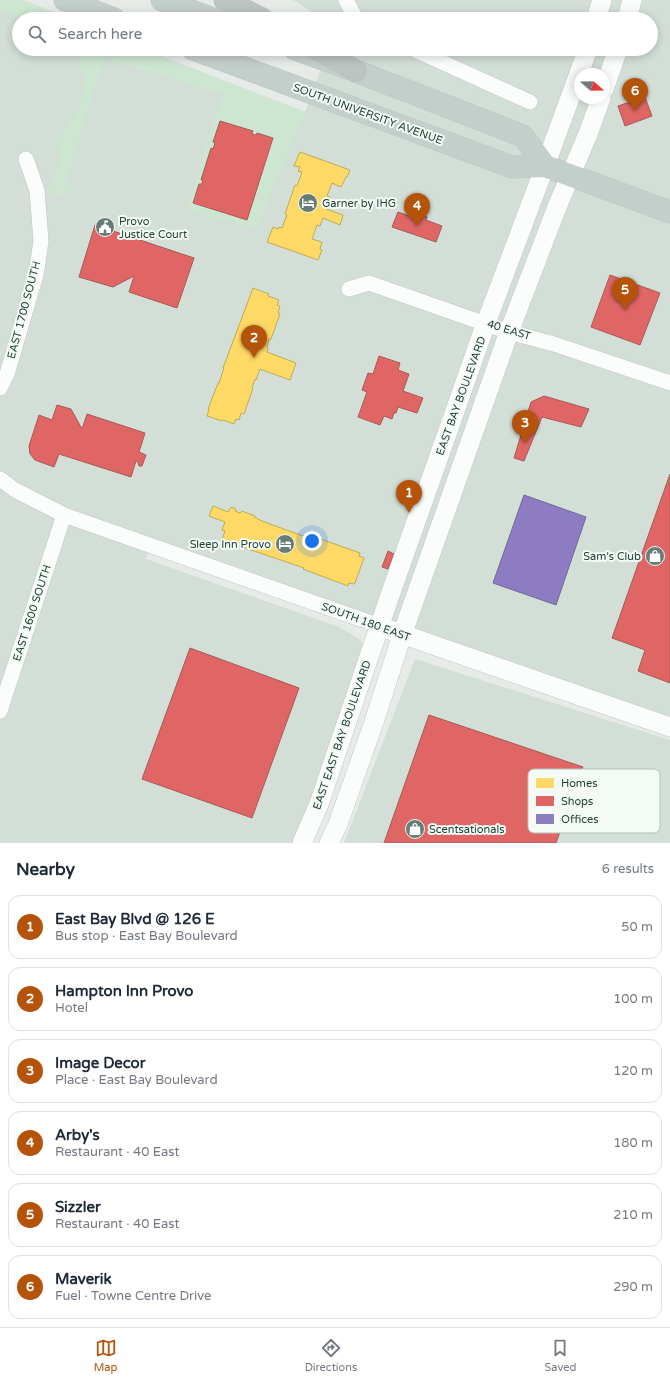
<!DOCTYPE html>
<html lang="en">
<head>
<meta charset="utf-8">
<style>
	body { margin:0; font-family:"Varela Round",sans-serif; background:#f6f6f7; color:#1f2937 }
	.compass { position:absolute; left:574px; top:68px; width:36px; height:36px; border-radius:50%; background:#fff; box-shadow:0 2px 10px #0003; rotate:110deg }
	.you { position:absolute; left:312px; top:541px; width:14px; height:14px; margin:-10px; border:3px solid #fff; border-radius:50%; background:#1a73e8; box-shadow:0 0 0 6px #1a73e833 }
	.badge { display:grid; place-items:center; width:26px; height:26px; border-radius:50%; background:#b45309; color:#fff; font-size:13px; font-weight:700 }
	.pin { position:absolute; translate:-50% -33px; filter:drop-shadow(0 1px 2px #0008) }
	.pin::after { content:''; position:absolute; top:21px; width:14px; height:12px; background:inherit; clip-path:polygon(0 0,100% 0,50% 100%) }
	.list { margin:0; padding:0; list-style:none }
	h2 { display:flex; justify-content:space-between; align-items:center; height:52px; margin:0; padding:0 16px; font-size:17px }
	h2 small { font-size:13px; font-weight:400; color:#747a83 }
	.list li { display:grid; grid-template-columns:26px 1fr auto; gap:12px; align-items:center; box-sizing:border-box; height:64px; margin:0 8px 8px; padding:0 8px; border:1px solid #e0e1e3; border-radius:12px }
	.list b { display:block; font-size:15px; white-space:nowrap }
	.list p { margin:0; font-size:13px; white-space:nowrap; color:#747a83 }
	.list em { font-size:13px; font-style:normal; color:#747a83 }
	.icon { flex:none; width:22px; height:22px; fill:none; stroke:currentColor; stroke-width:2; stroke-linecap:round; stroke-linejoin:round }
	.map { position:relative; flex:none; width:670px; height:843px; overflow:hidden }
	.search { position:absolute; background:#fff; box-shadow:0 2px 10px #0003; left:12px; right:12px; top:12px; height:44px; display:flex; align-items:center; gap:10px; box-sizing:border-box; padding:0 14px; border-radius:22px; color:#747a83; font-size:15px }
	.sheet { height:484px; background:#fff }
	nav { display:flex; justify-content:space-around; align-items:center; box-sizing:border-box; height:56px; border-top:1px solid #e0e1e3; background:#fff; font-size:11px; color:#747a83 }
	nav a { display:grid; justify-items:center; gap:2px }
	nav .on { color:#b45309 }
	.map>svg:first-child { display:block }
	.built { fill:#d3ded7; fill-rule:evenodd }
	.green { fill:#cde6d1 }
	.homes { fill:#ffd966; stroke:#bcac57 }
	.shops { fill:#e06666; stroke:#a65b57 }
	.offices { fill:#8e7cc3; stroke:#6d6b98 }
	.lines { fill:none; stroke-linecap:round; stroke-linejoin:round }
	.minor-casing { stroke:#c3c8c5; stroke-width:16 }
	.tertiary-casing { stroke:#c3c8c5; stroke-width:20 }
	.trunk-casing { stroke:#bdc7c3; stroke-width:23 }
	.motorway-casing { stroke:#bdc7c3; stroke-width:23 }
	.minor { stroke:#fbfcfc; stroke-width:15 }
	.tertiary { stroke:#fbfcfc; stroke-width:19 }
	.trunk { stroke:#c4ceca; stroke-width:22 }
	.motorway { stroke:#bbc4c1; stroke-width:22 }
	.labels { text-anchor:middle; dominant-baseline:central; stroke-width:4; stroke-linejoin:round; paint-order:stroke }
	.street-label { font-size:11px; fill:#204235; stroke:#f4faf6 }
	.poi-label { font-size:11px; fill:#204235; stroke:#f4faf6; text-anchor:start }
	.key { fill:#f4faf6; stroke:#b4c3bc; stroke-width:1 }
	.key-label { font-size:11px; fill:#204235 }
</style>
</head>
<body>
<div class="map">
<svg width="670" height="843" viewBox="0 0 670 843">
	<rect width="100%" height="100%" fill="#e6ebe8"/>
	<path class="built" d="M 0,0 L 24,0 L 69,19 L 19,19 L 19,49 L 143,49 L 305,112 L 328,49 L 651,49 L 651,19 L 323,19 L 293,0 L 670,0 L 670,728 L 150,546 L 146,559 L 339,627 L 358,638 L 365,646 L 299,843 L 0,843 ZM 580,74 L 604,74 L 604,98 L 580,98 Z
		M 415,659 L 670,740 L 670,843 L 344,843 Z"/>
	<path class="green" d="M 0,0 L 24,0 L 69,19 L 23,19 L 0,10 Z
		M 74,49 L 142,49 L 305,112 L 256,229 L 186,210 L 223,94 L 104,58 L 65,184 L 73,187 L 72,191 L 58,196 L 52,193 L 49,188 L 51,179 L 59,166 L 61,151 L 57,143 L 57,138 L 75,116 L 82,99 L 84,75 L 77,53 Z"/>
	<path class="homes" d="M 300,152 L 350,170 L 347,177 L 346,177 L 341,187 L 332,183 L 327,196 L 330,197 L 326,209 L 343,215 L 340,225 L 323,218 L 320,226 L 317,225 L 312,239 L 322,242 L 320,249 L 322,250 L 318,260 L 267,242 L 273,227 L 278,229 L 279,227 L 282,228 L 287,215 L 285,214 L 295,185 L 297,186 L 302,172 L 298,171 L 300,167 L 294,166 Z
		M 253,288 L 269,294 L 268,296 L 279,300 L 277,305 L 280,306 L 278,313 L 280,314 L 271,339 L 269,339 L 267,347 L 268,348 L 267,352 L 296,363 L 290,380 L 260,369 L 256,380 L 255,379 L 252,388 L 253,388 L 244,414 L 241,413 L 239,420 L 236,419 L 234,424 L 223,420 L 222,421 L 207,416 L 209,409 L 208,409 L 218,383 L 219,383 L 224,368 L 223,368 Z
		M 213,506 L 228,512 L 231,507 L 236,509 L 235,511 L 240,513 L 242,511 L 255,516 L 254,517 L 262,521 L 314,540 L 315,537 L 360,553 L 359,556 L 364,558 L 355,583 L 353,584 L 349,583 L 348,586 L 303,569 L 304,568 L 222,540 L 225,531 L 222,530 L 225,522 L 209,516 Z"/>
	<path class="shops" d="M 645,97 L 652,116 L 625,126 L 618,106 Z
		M 220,121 L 253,131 L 252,134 L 256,135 L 257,133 L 273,138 L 247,220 L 193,203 L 199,184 L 202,184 L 203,180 L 201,180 L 211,148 L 213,149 L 215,143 L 213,142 Z
		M 398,212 L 421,220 L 423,216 L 427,217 L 426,220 L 442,226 L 436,242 L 392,227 Z
		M 95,225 L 194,258 L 177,308 L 129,292 L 134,276 L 113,287 L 79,277 Z
		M 610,275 L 660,293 L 640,345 L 591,327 Z
		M 379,356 L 400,363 L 398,370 L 409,374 L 403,391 L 423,398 L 417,413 L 398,407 L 396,413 L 394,413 L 392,419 L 384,416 L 380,425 L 358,417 L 367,392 L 362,390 L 368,373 L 373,374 Z
		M 544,396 L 589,409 L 581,427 L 542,417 L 524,461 L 514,458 L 531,402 Z
		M 57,405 L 71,409 L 82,429 L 87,414 L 145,433 L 139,452 L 146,455 L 142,466 L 139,466 L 138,462 L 136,461 L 131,477 L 59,454 L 54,467 L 35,460 L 30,454 L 29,446 L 39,415 L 52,420 Z
		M 670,474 L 670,683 L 638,671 L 645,650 L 612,638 Z
		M 388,551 L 394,554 L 388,569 L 382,567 Z
		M 190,648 L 299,688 L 252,818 L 142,779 Z
		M 429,715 L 583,767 L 556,843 L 384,843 Z"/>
	<path class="offices" d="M 524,495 L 586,517 L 556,605 L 493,583 Z"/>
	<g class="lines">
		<g class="minor-casing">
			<path id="minor" d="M 346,0 L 356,19
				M 413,49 L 530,102
				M 349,289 L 369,283 L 509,332 L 554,344 L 670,383
				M 0,388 L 7,374 L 36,275 L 41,241 L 37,190 L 26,159
				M 0,479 L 15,490 L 64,515 L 380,626
				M 0,711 L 64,515"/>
		</g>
		<g class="tertiary-casing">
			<path id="tertiary" d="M 596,19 L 602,0
				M 627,19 L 632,0
				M 604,89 L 618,49
				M 390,630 L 670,727
				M 302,843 L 319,804 L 388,601 L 486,323 L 545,166 L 588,49
				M 329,843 L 338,824 L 374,722 L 402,635 L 509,332 L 557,207 L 588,134 L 601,98"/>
		</g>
		<g class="trunk-casing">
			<path id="trunk" d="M 65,0 L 114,19
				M 162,0 L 213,19
				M 193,49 L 512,167 L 545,166 L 670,212
				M 295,49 L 356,71 L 523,136 L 545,166"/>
		</g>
		<g class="motorway-casing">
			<path id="motorway" d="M 225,0 L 262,19
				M 316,49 L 356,71"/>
		</g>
		<use href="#minor" class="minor"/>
		<use href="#tertiary" class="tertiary"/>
		<use href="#trunk" class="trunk"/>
		<use href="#motorway" class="motorway"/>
	</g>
	<defs>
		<g id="hotel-disc" transform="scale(1)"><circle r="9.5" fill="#657d74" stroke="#f4faf6"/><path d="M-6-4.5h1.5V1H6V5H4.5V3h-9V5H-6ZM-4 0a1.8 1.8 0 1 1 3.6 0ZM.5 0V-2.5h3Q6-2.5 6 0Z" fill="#fff"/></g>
		<g id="civic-disc" transform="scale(1)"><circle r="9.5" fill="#657d74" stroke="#f4faf6"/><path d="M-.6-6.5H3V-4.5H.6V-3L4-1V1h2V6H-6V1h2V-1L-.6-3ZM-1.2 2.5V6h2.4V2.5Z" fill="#fff"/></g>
		<g id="shop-disc" transform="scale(1)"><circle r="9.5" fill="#657d74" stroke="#f4faf6"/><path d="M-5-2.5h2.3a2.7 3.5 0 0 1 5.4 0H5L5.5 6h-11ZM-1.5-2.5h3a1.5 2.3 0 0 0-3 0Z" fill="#fff"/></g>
	</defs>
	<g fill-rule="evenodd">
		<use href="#hotel-disc" x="308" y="203"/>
		<use href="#civic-disc" x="105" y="227"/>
		<use href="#hotel-disc" x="285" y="544"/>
		<use href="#shop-disc" x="655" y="556"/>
		<use href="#shop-disc" x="415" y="829"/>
	</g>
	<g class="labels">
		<g class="street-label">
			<text transform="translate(368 114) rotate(20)">SOUTH UNIVERSITY AVENUE</text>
			<text transform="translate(24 310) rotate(-75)">EAST 1700 SOUTH</text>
			<text transform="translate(509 330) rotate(17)">40 EAST</text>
			<text transform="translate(461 396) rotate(-70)">EAST BAY BOULEVARD</text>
			<text transform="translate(32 613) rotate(-72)">EAST 1600 SOUTH</text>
			<text transform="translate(366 622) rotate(20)">SOUTH 180 EAST</text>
			<text transform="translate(342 735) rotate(-71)">EAST EAST BAY BOULEVARD</text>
		</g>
		<g class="poi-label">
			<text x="322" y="203">Garner by IHG</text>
			<text x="119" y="221">Provo<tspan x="119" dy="13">Justice Court</tspan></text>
			<text x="271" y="544" text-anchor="end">Sleep Inn Provo</text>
			<text x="641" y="556" text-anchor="end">Sam's Club</text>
			<text x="429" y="829">Scentsationals</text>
		</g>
	</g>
	<rect x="528" y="769" width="132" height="64" rx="6" class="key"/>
	<rect x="536" y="778" width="18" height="10" fill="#ffd966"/>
	<rect x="536" y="796" width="18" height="10" fill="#e06666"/>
	<rect x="536" y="814" width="18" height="10" fill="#8e7cc3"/>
	<g class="key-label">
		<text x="561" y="787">Homes</text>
		<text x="561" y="805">Shops</text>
		<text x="561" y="823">Offices</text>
	</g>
</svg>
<svg class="compass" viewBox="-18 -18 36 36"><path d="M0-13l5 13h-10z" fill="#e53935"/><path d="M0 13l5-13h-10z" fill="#747a83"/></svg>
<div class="you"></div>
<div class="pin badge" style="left:409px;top:513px">1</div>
<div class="pin badge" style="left:254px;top:358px">2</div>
<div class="pin badge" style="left:525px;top:443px">3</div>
<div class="pin badge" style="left:417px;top:226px">4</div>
<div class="pin badge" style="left:625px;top:310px">5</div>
<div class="pin badge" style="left:635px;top:111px">6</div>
<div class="search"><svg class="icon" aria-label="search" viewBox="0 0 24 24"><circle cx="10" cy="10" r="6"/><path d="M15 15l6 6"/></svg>Search here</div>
</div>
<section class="sheet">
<h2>Nearby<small>6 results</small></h2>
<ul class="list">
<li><span class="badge">1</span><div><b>East Bay Blvd @ 126 E</b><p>Bus stop · East Bay Boulevard</p></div><em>50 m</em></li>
<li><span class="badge">2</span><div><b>Hampton Inn Provo</b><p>Hotel</p></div><em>100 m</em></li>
<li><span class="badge">3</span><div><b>Image Decor</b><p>Place · East Bay Boulevard</p></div><em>120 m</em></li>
<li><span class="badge">4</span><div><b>Arby's</b><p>Restaurant · 40 East</p></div><em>180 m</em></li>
<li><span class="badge">5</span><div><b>Sizzler</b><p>Restaurant · 40 East</p></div><em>210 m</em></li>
<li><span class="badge">6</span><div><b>Maverik</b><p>Fuel · Towne Centre Drive</p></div><em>290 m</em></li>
</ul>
</section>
<nav>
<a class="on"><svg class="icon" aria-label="map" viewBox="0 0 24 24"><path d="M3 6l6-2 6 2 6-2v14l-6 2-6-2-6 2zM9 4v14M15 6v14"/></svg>Map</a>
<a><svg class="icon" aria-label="directions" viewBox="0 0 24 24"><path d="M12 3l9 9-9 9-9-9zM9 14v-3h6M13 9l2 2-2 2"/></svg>Directions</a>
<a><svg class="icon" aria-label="saved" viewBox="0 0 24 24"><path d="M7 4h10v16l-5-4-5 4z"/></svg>Saved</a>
</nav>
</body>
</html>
